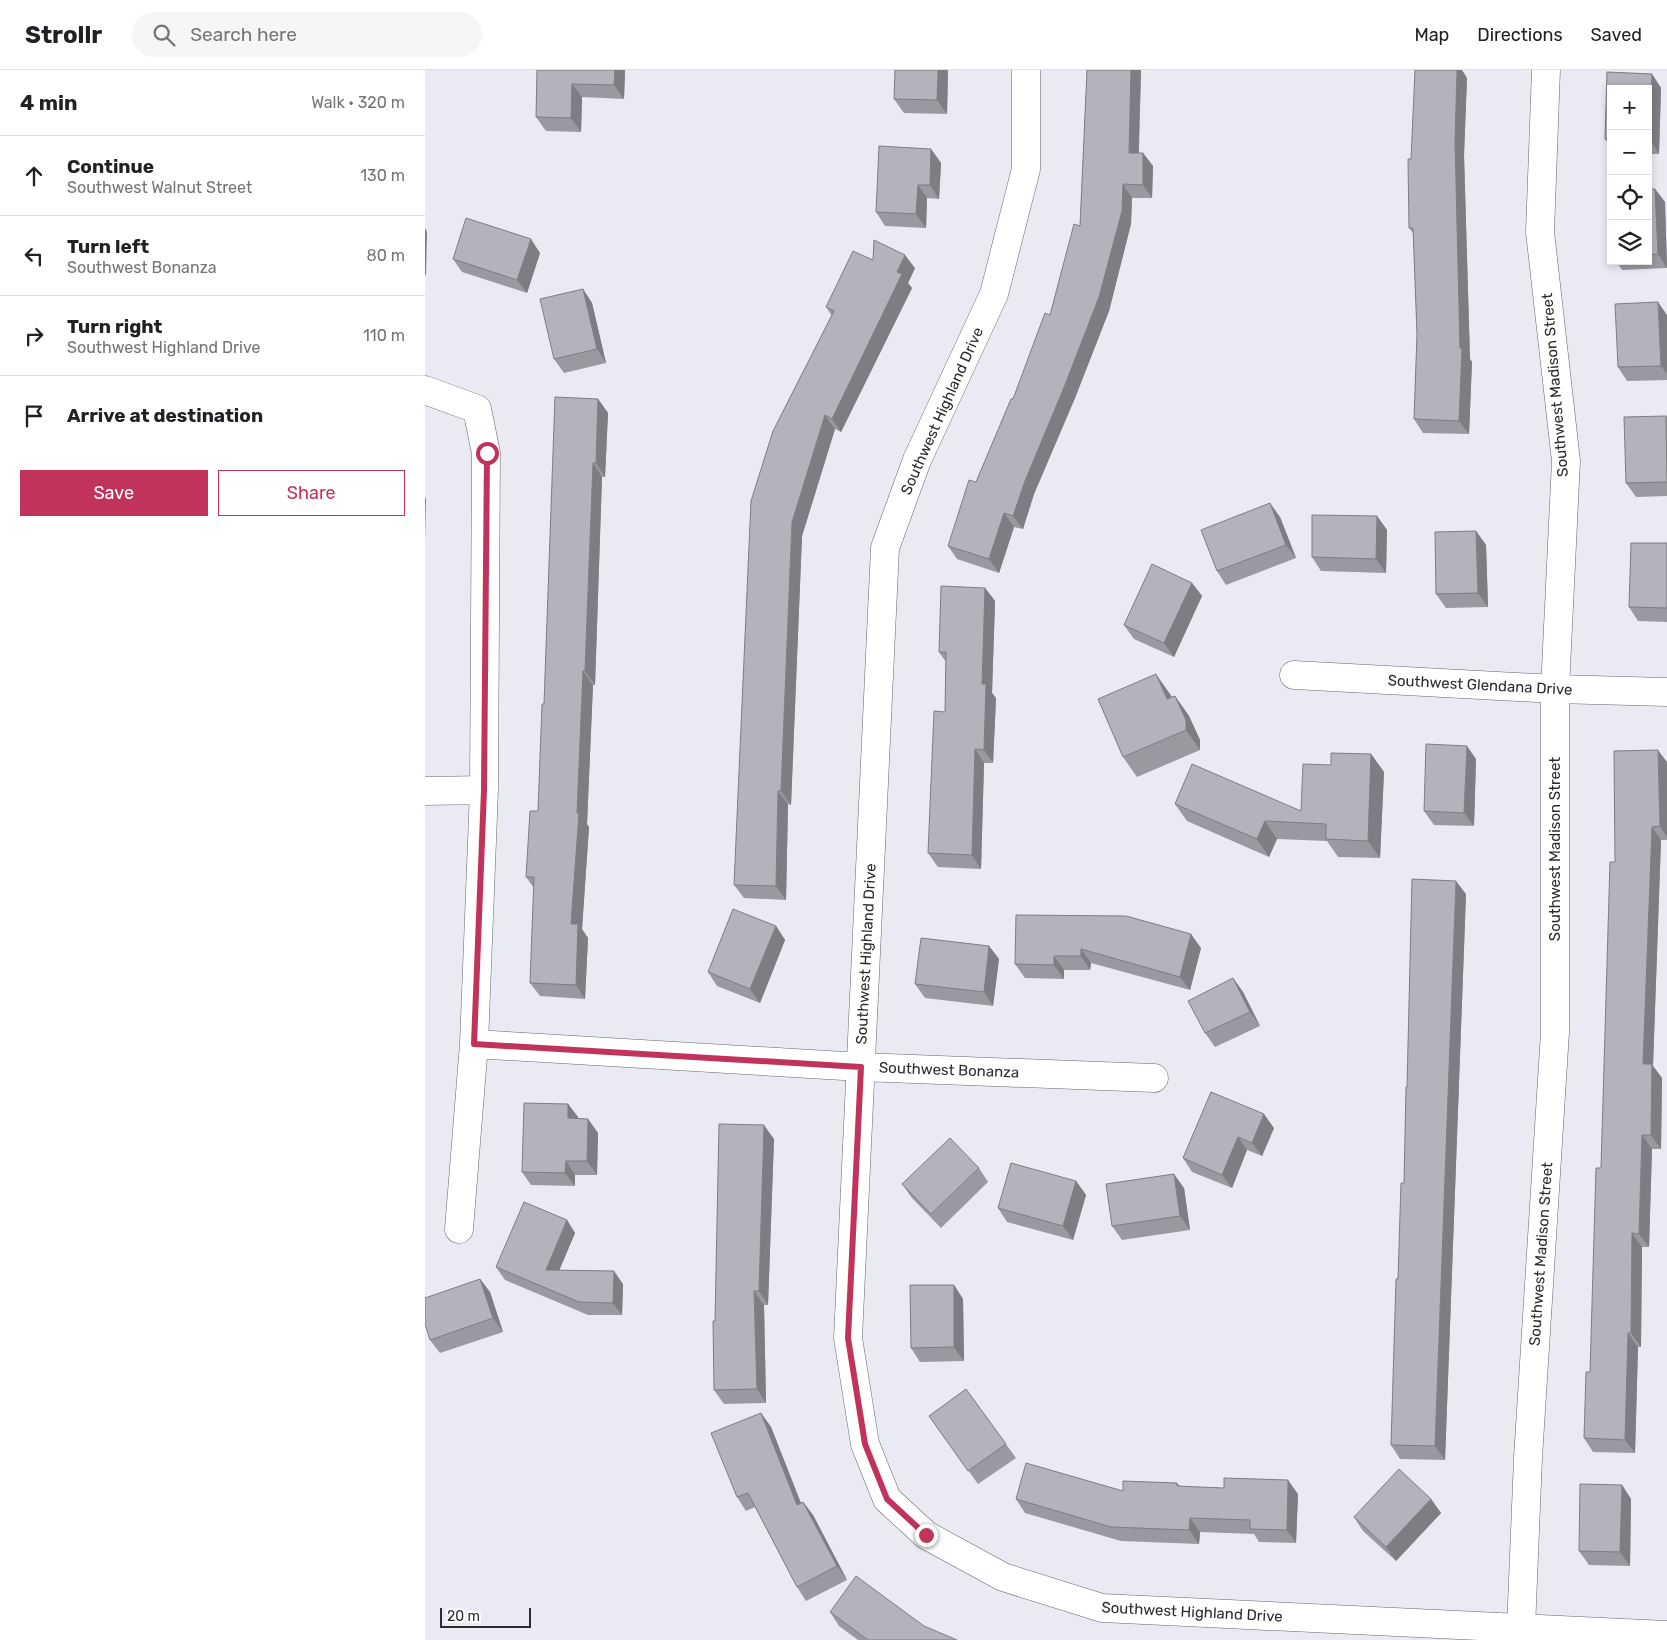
<!DOCTYPE html>
<html lang="en">
<head>
<meta charset="utf-8">
<style>
	body { margin:0; font-family:Rubik,sans-serif; background:#f6f6f6; color:#202124 }
	.controls { position:absolute; right:15px; top:15px; display:grid; overflow:hidden; border-radius:0px; box-shadow:0 2px 8px #0003 }
	.controls button { width:45px; height:45px; display:grid; place-items:center; padding:0; border:0; border-bottom:1px solid #e0e0e0; background:#fff; color:#202124; font:25px sans-serif }
	.scale { position:absolute; left:15px; bottom:12px; width:91px; box-sizing:border-box; padding-left:5px; border:2px solid #2c2c30; border-top:0; font-size:14px; line-height:18px; white-space:nowrap; color:#2c2c30; -webkit-text-stroke:4px #fff; paint-order:stroke }
	.stop { position:absolute; width:15px; height:15px; margin:-11px; border:4px solid #c2335b; border-radius:50%; background:#fff }
	.stop.end { background:#c2335b; border-color:#fff; box-shadow:0 1px 5px #0008 }
	.list { margin:0; padding:0; list-style:none }
	h2 { display:flex; justify-content:space-between; align-items:center; height:65px; margin:0; padding:0 20px; font-size:21px }
	h2 small { font-size:16px; font-weight:400; color:#757577 }
	.list li { display:grid; grid-template-columns:32px 1fr auto; gap:15px; align-items:center; box-sizing:border-box; height:80px; padding:0 20px; border-top:1px solid #e0e0e0 }
	.list b { display:block; font-size:19px; white-space:nowrap }
	.list p { margin:0; font-size:16px; white-space:nowrap; color:#757577 }
	.list em { font-size:16px; font-style:normal; color:#757577 }
	.actions { display:flex; gap:10px; padding:15px 20px }
	.actions a { flex:1; padding:11px 0; border:1px solid #c2335b; border-radius:0px; text-align:center; font-size:18px; color:#c2335b }
	.actions .main { background:#c2335b; color:#fff }
	.icon { flex:none; width:28px; height:28px; fill:none; stroke:currentColor; stroke-width:2; stroke-linecap:round; stroke-linejoin:round }
	.map { position:relative; flex:none; width:1242px; height:1570px; overflow:hidden }
	header { display:flex; align-items:center; gap:30px; box-sizing:border-box; height:70px; padding:0 25px; background:#fff; border-bottom:1px solid #e0e0e0 }
	header strong { font-size:24px }
	nav { display:flex; gap:28px; margin-inline-start:auto; font-size:18px }
	.search { width:350px; height:45px; background:#f6f6f6; display:flex; align-items:center; gap:12px; box-sizing:border-box; padding:0 18px; border-radius:28px; color:#757577; font-size:19px }
	main { display:flex }
	aside { flex:1; background:#fff }
	.map>svg:first-child { display:block }
	.lines { fill:none; stroke-linecap:round; stroke-linejoin:round }
	.street-casing { stroke:#65666d; stroke-width:29 }
	.street { stroke:#fff; stroke-width:28 }
	.wall { fill:#9b99a0 }
	.shaded-wall { fill:#7e7d82 }
	.building { fill:#b4b2ba; stroke:#7e7d82 }
	.route { stroke:#c2335b; stroke-width:6 }
	.labels { text-anchor:middle; dominant-baseline:central; stroke-width:5; stroke-linejoin:round; paint-order:stroke }
	.street-label { font-size:15px; fill:#2c2c30; stroke:#fff }
</style>
</head>
<body>
<header>
<strong>Strollr</strong>
<div class="search"><svg class="icon" aria-label="search" viewBox="0 0 24 24"><circle cx="10" cy="10" r="6"/><path d="M15 15l6 6"/></svg>Search here</div>
<nav><a>Map</a><a>Directions</a><a>Saved</a></nav>
</header>
<main>
<aside>
<h2>4 min<small>Walk · 320 m</small></h2>
<ul class="list">
<li><svg class="icon" aria-label="ahead" viewBox="0 0 24 24"><path d="M12 20V5M6 11l6-6 6 6"/></svg><div><b>Continue</b><p>Southwest Walnut Street</p></div><em>130 m</em></li>
<li><svg class="icon" aria-label="left" viewBox="0 0 24 24"><path d="M17 20v-9H6M10 6l-5 5 5 5"/></svg><div><b>Turn left</b><p>Southwest Bonanza</p></div><em>80 m</em></li>
<li><svg class="icon" aria-label="right" viewBox="0 0 24 24"><path d="M7 20v-9h11M14 6l5 5-5 5"/></svg><div><b>Turn right</b><p>Southwest Highland Drive</p></div><em>110 m</em></li>
<li><svg class="icon" aria-label="arrive" viewBox="0 0 24 24"><path d="M6 21V4h12l-3 4 3 4H6"/></svg><div><b>Arrive at destination</b></div></li>
</ul>
<div class="actions"><a class="main">Save</a><a>Share</a></div>
</aside>
<div class="map">
<svg width="1242" height="1570" viewBox="0 0 1242 1570">
	<rect width="100%" height="100%" fill="#eaeaf3"/>
	<g class="lines">
		<g class="street-casing">
			<path id="street" d="M 601,0 L 601,99 L 569,224 L 492,390 L 460,478 L 423,1268 L 440,1374 L 462,1429 L 501,1465 L 578,1507 L 677,1538 L 1242,1565
				M 0,320 L 52,339 L 61,383 L 59,720 L 49,974 L 34,1159
				M 869,605 L 1130,619 L 1242,622
				M 0,721 L 59,720
				M 49,974 L 436,997 L 729,1008
				M 1096,1559 L 1103,1388 L 1130,962 L 1130,619 L 1141,391 L 1115,162 L 1121,0"/>
		</g>
		<use href="#street" class="street"/>
	</g>
	<path class="wall" d="M 112,0 L 200,0 L 199,29 L 157,27 L 156,62 L 121,61 L 111,47 Z
		M 523,0 L 522,44 L 479,43 L 469,29 Z
		M 662,0 L 716,0 L 714,83 L 718,83 L 728,96 L 727,128 L 707,128 L 706,154 L 684,241 L 650,328 L 609,424 L 598,459 L 589,457 L 574,503 L 532,489 L 523,476 L 625,245 L 655,156 Z
		M 1182,2 L 1227,4 L 1236,18 L 1234,84 L 1223,84 L 1223,19 L 1186,19 L 1186,77 L 1180,69 Z
		M 1042,8 L 1039,85 L 1045,289 L 1047,292 L 1044,364 L 998,363 L 989,349 L 992,264 L 988,163 L 984,158 L 986,89 Z
		M 506,79 L 516,93 L 514,129 L 502,128 L 501,158 L 460,156 L 451,142 Z
		M 1223,119 L 1230,119 L 1240,132 L 1242,198 L 1197,200 L 1191,191 L 1223,191 Z
		M 115,183 L 102,223 L 37,202 L 28,189 Z
		M 448,190 L 490,198 L 483,213 L 487,218 L 416,362 L 410,359 L 377,466 L 366,735 L 363,734 L 361,830 L 319,828 L 309,815 L 407,246 L 401,237 Z
		M 158,219 L 167,233 L 181,293 L 139,303 L 129,289 Z
		M 1242,245 L 1242,310 L 1202,311 L 1193,297 Z
		M 173,329 L 183,343 L 180,407 L 177,407 L 170,615 L 168,615 L 162,754 L 164,757 L 157,859 L 163,868 L 160,929 L 115,926 L 105,913 L 109,818 L 101,807 L 113,741 L 119,634 Z
		M 1242,346 L 1242,426 L 1211,427 L 1201,413 Z
		M 952,446 L 962,460 L 961,503 L 896,501 L 887,487 Z
		M 855,447 L 871,488 L 801,515 L 792,501 Z
		M 1051,461 L 1061,475 L 1063,537 L 1021,538 L 1011,524 Z
		M 1242,473 L 1242,552 L 1213,551 L 1204,537 Z
		M 767,513 L 777,526 L 749,587 L 709,569 L 699,555 Z
		M 560,518 L 570,531 L 567,623 L 571,628 L 568,693 L 559,693 L 556,799 L 513,797 L 503,783 L 520,642 L 521,592 L 514,582 Z
		M 745,624 L 747,627 L 750,626 L 764,646 L 775,670 L 775,680 L 712,707 L 698,687 Z
		M 946,684 L 959,702 L 955,788 L 913,787 L 902,771 L 852,769 L 844,787 L 762,751 L 750,734 L 876,741 L 906,695 Z
		M 1051,689 L 1049,756 L 1009,755 L 999,741 Z
		M 1242,692 L 1242,770 L 1236,770 L 1228,996 L 1237,1008 L 1236,1079 L 1227,1079 L 1224,1177 L 1217,1177 L 1216,1277 L 1213,1277 L 1210,1383 L 1168,1382 L 1159,1368 L 1165,1302 L 1176,1098 L 1190,792 Z
		M 1041,824 L 1020,1390 L 975,1389 L 966,1375 L 973,1209 L 979,1113 L 982,1017 Z
		M 591,845 L 776,878 L 765,920 L 666,893 L 665,900 L 639,900 L 639,909 L 600,908 L 590,894 Z
		M 351,856 L 360,870 L 335,933 L 292,916 L 283,902 Z
		M 564,876 L 574,889 L 568,936 L 500,928 L 490,914 Z
		M 808,908 L 818,922 L 835,956 L 790,977 L 780,963 Z
		M 786,1022 L 849,1058 L 837,1086 L 822,1080 L 807,1118 L 767,1102 L 758,1088 Z
		M 143,1034 L 153,1047 L 153,1049 L 163,1049 L 173,1063 L 172,1105 L 150,1105 L 150,1116 L 106,1115 L 97,1102 Z
		M 349,1069 L 343,1235 L 339,1235 L 341,1333 L 299,1334 L 289,1320 L 290,1251 Z
		M 554,1098 L 563,1112 L 516,1158 L 487,1128 L 477,1114 Z
		M 651,1111 L 661,1125 L 648,1170 L 582,1152 L 573,1138 Z
		M 759,1118 L 765,1160 L 697,1170 L 687,1156 Z
		M 142,1150 L 150,1163 L 134,1200 L 198,1214 L 197,1245 L 163,1245 L 80,1210 L 71,1197 Z
		M 55,1209 L 65,1222 L 78,1262 L 15,1283 L 5,1270 Z
		M 529,1215 L 538,1229 L 539,1291 L 495,1292 L 486,1278 Z
		M 541,1319 L 591,1388 L 553,1414 L 504,1346 Z
		M 336,1343 L 346,1357 L 376,1433 L 378,1432 L 388,1445 L 422,1510 L 381,1531 L 372,1517 L 330,1437 L 321,1441 L 312,1427 Z
		M 752,1413 L 755,1416 L 873,1424 L 871,1473 L 834,1472 L 829,1464 L 775,1462 L 774,1474 L 696,1471 L 600,1443 L 591,1429 L 698,1421 Z
		M 1197,1415 L 1206,1429 L 1205,1496 L 1164,1495 L 1154,1481 Z
		M 1006,1429 L 1016,1443 L 971,1491 L 938,1461 L 929,1447 Z
		M 405,1542 L 532,1570 L 433,1570 L 414,1556 Z"/>
	<path class="shaded-wall" d="M 190,0 L 200,0 L 199,29 L 189,15 Z
		M 513,0 L 523,0 L 522,44 L 512,30 Z
		M 706,0 L 716,0 L 713,96 L 704,83 Z
		M 1032,0 L 1037,0 L 1042,8 L 1039,85 L 1045,289 L 1047,292 L 1044,364 L 1034,351 L 1030,71 Z
		M 1227,4 L 1236,18 L 1234,84 L 1225,70 Z
		M 147,14 L 157,27 L 156,62 L 146,48 Z
		M 506,79 L 516,93 L 514,129 L 505,115 Z
		M 718,83 L 728,96 L 727,128 L 718,115 Z
		M 698,114 L 707,128 L 706,154 L 684,241 L 650,328 L 609,424 L 598,459 L 588,446 Z
		M 493,115 L 502,128 L 501,158 L 491,144 Z
		M 1230,119 L 1240,132 L 1242,198 L 1233,184 Z
		M 0,158 L 2,162 L 1,206 L 0,204 Z
		M 106,169 L 115,183 L 102,223 L 92,210 Z
		M 480,185 L 490,198 L 483,213 L 487,218 L 416,362 L 407,349 Z
		M 158,219 L 167,233 L 181,293 L 172,279 Z
		M 1233,232 L 1242,245 L 1242,304 L 1236,296 Z
		M 173,329 L 183,343 L 180,407 L 171,393 Z
		M 400,345 L 410,359 L 377,466 L 366,735 L 356,721 L 367,452 Z
		M 168,393 L 177,407 L 170,615 L 160,601 Z
		M 0,427 L 1,429 L 0,469 Z
		M 845,433 L 855,447 L 871,488 L 861,475 Z
		M 579,443 L 589,457 L 574,503 L 564,489 Z
		M 952,446 L 962,460 L 961,503 L 951,489 Z
		M 1051,461 L 1061,475 L 1063,537 L 1053,523 Z
		M 767,513 L 777,526 L 749,587 L 739,573 Z
		M 560,518 L 570,531 L 567,623 L 571,628 L 568,693 L 559,680 L 557,614 Z
		M 158,601 L 168,615 L 162,754 L 164,757 L 157,859 L 163,868 L 160,929 L 151,915 L 146,854 L 152,743 Z
		M 731,604 L 745,624 L 756,649 L 742,629 Z
		M 750,626 L 764,646 L 775,670 L 775,680 L 761,660 Z
		M 1042,676 L 1051,689 L 1049,756 L 1039,743 Z
		M 550,679 L 559,693 L 556,799 L 547,785 Z
		M 1233,680 L 1242,692 L 1242,767 L 1235,756 Z
		M 946,684 L 959,702 L 955,788 L 943,771 Z
		M 353,721 L 363,734 L 361,830 L 351,816 Z
		M 840,751 L 852,769 L 844,787 L 832,769 Z
		M 1227,757 L 1236,770 L 1228,996 L 1237,1008 L 1236,1079 L 1226,1065 L 1218,994 Z
		M 1031,811 L 1041,824 L 1020,1390 L 1010,1376 Z
		M 351,856 L 360,870 L 335,933 L 325,919 Z
		M 766,864 L 776,878 L 765,920 L 755,907 Z
		M 564,876 L 574,889 L 568,936 L 559,922 Z
		M 656,879 L 666,893 L 665,900 L 656,886 Z
		M 629,886 L 639,900 L 639,909 L 629,895 Z
		M 808,908 L 818,922 L 835,956 L 825,942 Z
		M 143,1034 L 153,1047 L 153,1062 L 143,1048 Z
		M 839,1044 L 849,1058 L 837,1086 L 827,1073 Z
		M 163,1049 L 173,1063 L 172,1105 L 162,1091 Z
		M 339,1055 L 349,1069 L 343,1235 L 334,1221 Z
		M 1217,1065 L 1227,1079 L 1224,1177 L 1214,1164 Z
		M 813,1067 L 822,1080 L 807,1118 L 797,1105 Z
		M 141,1091 L 150,1105 L 150,1116 L 140,1103 Z
		M 749,1104 L 759,1118 L 765,1160 L 755,1146 Z
		M 651,1111 L 661,1125 L 648,1170 L 638,1156 Z
		M 142,1150 L 150,1163 L 129,1213 L 121,1200 Z
		M 1207,1163 L 1217,1177 L 1216,1277 L 1206,1263 Z
		M 189,1201 L 198,1214 L 197,1245 L 188,1233 Z
		M 55,1209 L 65,1222 L 78,1262 L 68,1248 Z
		M 529,1215 L 538,1229 L 539,1291 L 529,1277 Z
		M 329,1221 L 339,1235 L 341,1333 L 332,1319 Z
		M 1203,1263 L 1213,1277 L 1210,1383 L 1200,1370 Z
		M 336,1343 L 346,1357 L 382,1449 L 372,1435 Z
		M 863,1410 L 873,1424 L 871,1473 L 862,1460 Z
		M 1197,1415 L 1206,1429 L 1205,1496 L 1195,1482 Z
		M 1006,1429 L 1016,1443 L 971,1491 L 961,1477 Z
		M 378,1432 L 388,1445 L 422,1510 L 412,1496 Z
		M 765,1448 L 775,1462 L 774,1474 L 764,1460 Z"/>
	<path class="building" d="M 112,0 L 190,0 L 189,15 L 147,14 L 146,48 L 111,47 Z
		M 470,0 L 513,0 L 512,30 L 469,29 Z
		M 662,0 L 706,0 L 704,83 L 718,83 L 718,115 L 698,114 L 697,141 L 674,227 L 640,315 L 600,411 L 588,446 L 579,443 L 564,489 L 523,476 L 544,410 L 551,412 L 586,329 L 588,329 L 620,243 L 625,245 L 649,154 L 655,156 Z
		M 990,0 L 1032,0 L 1030,71 L 1035,278 L 1037,279 L 1034,351 L 989,349 L 992,264 L 988,158 L 984,158 L 983,89 L 986,89 Z
		M 1182,2 L 1227,4 L 1225,70 L 1223,70 L 1223,19 L 1186,19 L 1186,69 L 1180,69 Z
		M 454,76 L 506,79 L 505,115 L 493,115 L 491,144 L 451,142 Z
		M 1223,119 L 1230,119 L 1233,184 L 1223,185 Z
		M 1184,121 L 1186,121 L 1186,157 Z
		M 41,148 L 106,169 L 92,210 L 28,189 Z
		M 449,170 L 480,185 L 472,202 L 477,204 L 407,349 L 400,345 L 367,452 L 356,721 L 353,721 L 351,816 L 309,815 L 326,431 L 348,361 L 409,241 L 401,237 L 428,181 L 448,190 Z
		M 158,219 L 172,279 L 129,289 L 115,229 Z
		M 1233,232 L 1236,296 L 1193,297 L 1190,234 Z
		M 130,327 L 173,329 L 171,393 L 168,393 L 160,601 L 158,601 L 152,743 L 154,743 L 146,854 L 153,854 L 151,915 L 105,913 L 109,807 L 101,807 L 105,741 L 113,741 L 117,634 L 119,634 Z
		M 1241,346 L 1242,412 L 1201,413 L 1199,347 Z
		M 845,433 L 861,475 L 792,501 L 776,460 Z
		M 887,445 L 952,446 L 951,489 L 887,487 Z
		M 1051,461 L 1053,523 L 1011,524 L 1010,462 Z
		M 1206,473 L 1242,473 L 1242,538 L 1204,537 Z
		M 727,494 L 767,513 L 739,573 L 699,555 Z
		M 516,516 L 560,518 L 557,614 L 561,614 L 559,680 L 550,679 L 547,785 L 503,783 L 509,641 L 520,642 L 521,582 L 514,582 Z
		M 731,604 L 742,629 L 750,626 L 761,650 L 761,660 L 698,687 L 673,629 Z
		M 1001,674 L 1042,676 L 1039,743 L 999,741 Z
		M 1233,680 L 1235,756 L 1227,757 L 1218,994 L 1227,994 L 1226,1065 L 1217,1065 L 1214,1164 L 1207,1163 L 1206,1263 L 1203,1263 L 1200,1370 L 1159,1368 L 1161,1302 L 1165,1302 L 1171,1098 L 1176,1098 L 1185,792 L 1190,792 L 1189,681 Z
		M 906,683 L 946,684 L 943,771 L 901,769 L 901,754 L 840,751 L 832,769 L 750,734 L 767,694 L 876,741 L 878,694 L 906,695 Z
		M 987,809 L 1031,811 L 1010,1376 L 966,1375 L 971,1209 L 973,1209 L 976,1113 L 979,1113 L 981,1017 L 982,1017 Z
		M 308,839 L 351,856 L 325,919 L 283,902 Z
		M 591,845 L 701,846 L 766,864 L 755,907 L 656,879 L 656,886 L 629,886 L 629,895 L 590,894 Z
		M 496,868 L 564,876 L 559,922 L 490,914 Z
		M 808,908 L 825,942 L 780,963 L 763,931 Z
		M 786,1022 L 839,1044 L 827,1073 L 813,1067 L 797,1105 L 758,1088 Z
		M 99,1033 L 143,1034 L 143,1048 L 163,1049 L 162,1091 L 141,1091 L 140,1103 L 97,1102 Z
		M 294,1054 L 339,1055 L 334,1221 L 329,1221 L 332,1319 L 289,1320 L 288,1251 L 290,1251 Z
		M 525,1068 L 554,1098 L 506,1144 L 477,1114 Z
		M 586,1093 L 651,1111 L 638,1156 L 573,1138 Z
		M 749,1104 L 755,1146 L 687,1156 L 681,1114 Z
		M 99,1132 L 142,1150 L 121,1200 L 189,1201 L 188,1233 L 154,1232 L 71,1197 Z
		M 55,1209 L 68,1248 L 5,1270 L 0,1254 L 0,1228 Z
		M 485,1215 L 529,1215 L 529,1277 L 486,1278 Z
		M 541,1319 L 581,1374 L 543,1401 L 504,1346 Z
		M 336,1343 L 372,1435 L 378,1432 L 412,1496 L 372,1517 L 323,1423 L 312,1427 L 286,1363 Z
		M 601,1393 L 698,1421 L 698,1411 L 752,1413 L 752,1416 L 799,1418 L 799,1408 L 863,1410 L 862,1460 L 825,1459 L 825,1450 L 765,1448 L 764,1460 L 686,1457 L 591,1429 Z
		M 974,1399 L 1006,1429 L 961,1477 L 929,1447 Z
		M 1155,1414 L 1197,1415 L 1195,1482 L 1154,1481 Z
		M 431,1506 L 499,1556 L 532,1570 L 443,1570 L 405,1542 Z"/>
	<g class="lines">
		<path class="route" d="M 62,383 L 59,720 L 49,974 L 436,997 L 423,1268 L 440,1374 L 462,1429 L 501,1465"/>
	</g>
	<g class="labels">
		<g class="street-label">
			<text transform="translate(1130 315) rotate(-95)">Southwest Madison Street</text>
			<text transform="translate(517 341) rotate(-66)">Southwest Highland Drive</text>
			<text transform="translate(1055 615) rotate(3)">Southwest Glendana Drive</text>
			<text transform="translate(1130 779) rotate(-90)">Southwest Madison Street</text>
			<text transform="translate(441 884) rotate(-87)">Southwest Highland Drive</text>
			<text transform="translate(524 1000) rotate(2)">Southwest Bonanza</text>
			<text transform="translate(1116 1184) rotate(-86)">Southwest Madison Street</text>
			<text transform="translate(767 1542) rotate(3)">Southwest Highland Drive</text>
		</g>
	</g>
</svg>
<div class="controls">
<button>+</button>
<button>−</button>
<button><svg class="icon" aria-label="locate" viewBox="0 0 24 24"><circle cx="12" cy="12" r="6"/><path d="M12 2v4M12 18v4M2 12h4M18 12h4"/></svg></button>
<button><svg class="icon" aria-label="layers" viewBox="0 0 24 24"><path d="M12 4l9 5-9 5-9-5zM3 14l9 5 9-5"/></svg></button>
</div>
<div class="scale">20 m</div>
<div class="stop" style="left:62px;top:383px"></div>
<div class="stop end" style="left:501px;top:1465px"></div>
</div>
</main>
</body>
</html>
